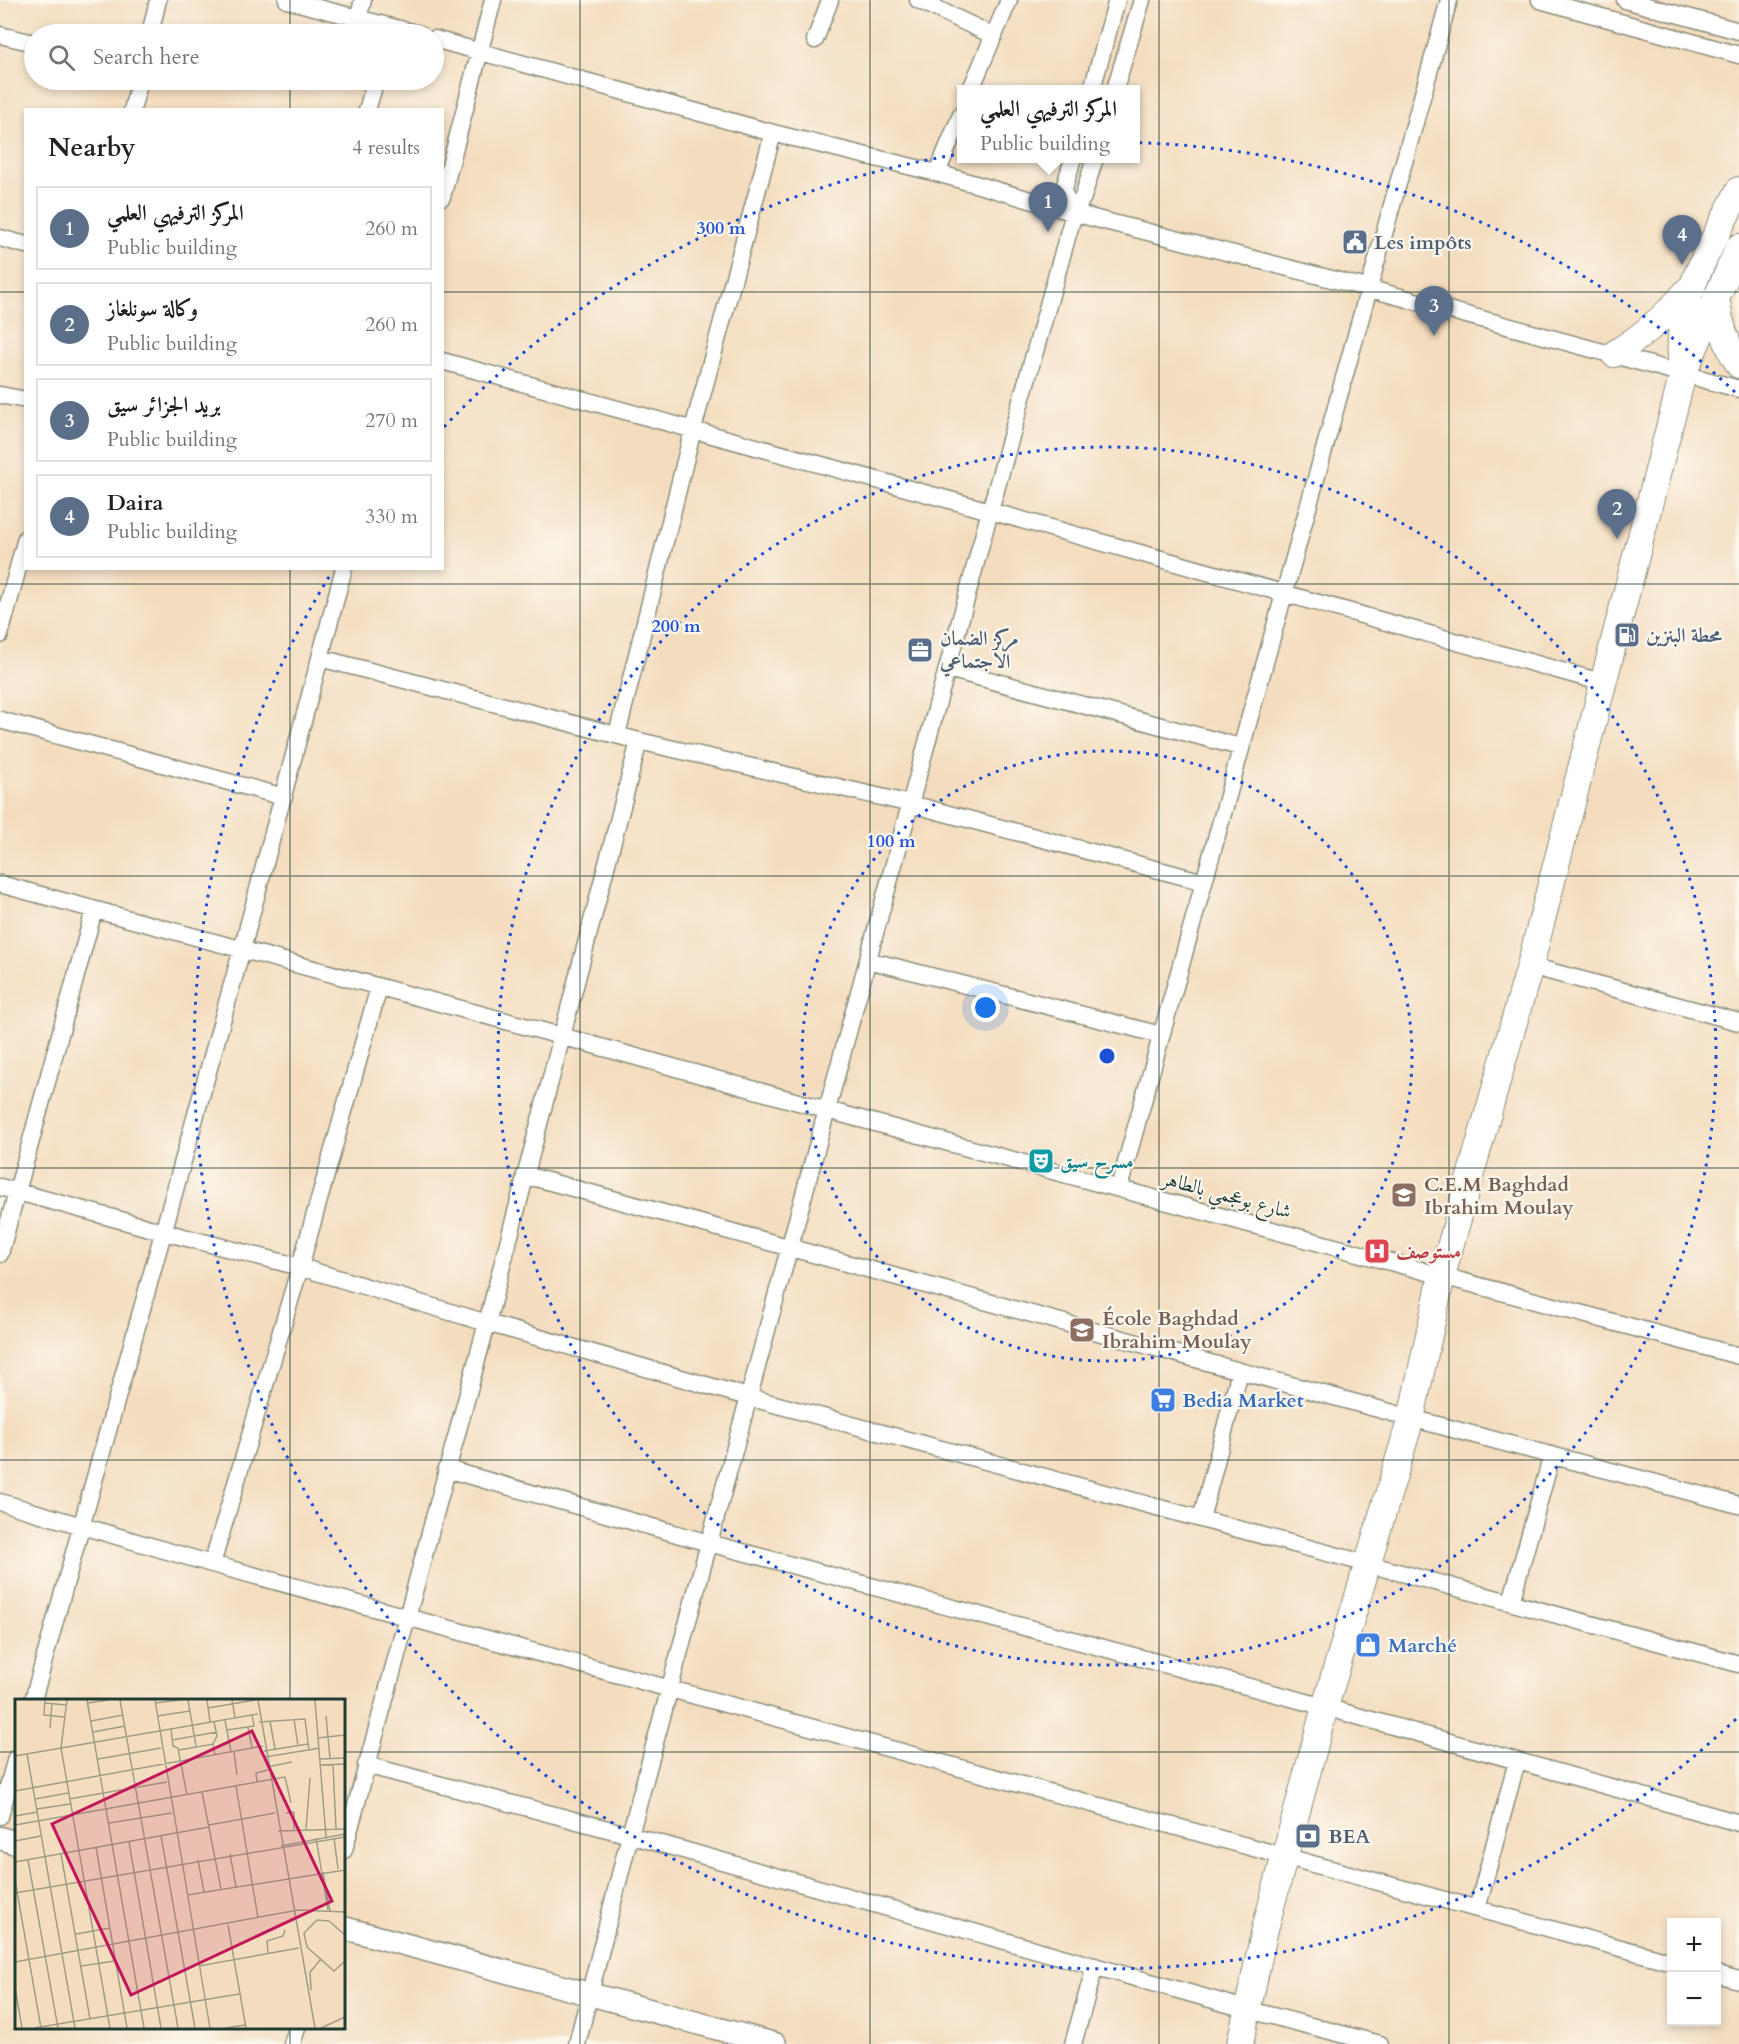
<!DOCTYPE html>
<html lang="en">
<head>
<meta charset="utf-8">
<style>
	body { margin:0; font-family:Cardo,Amiri,serif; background:#f2f2f2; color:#202124 }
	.controls { position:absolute; right:18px; bottom:18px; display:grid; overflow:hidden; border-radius:0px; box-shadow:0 3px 9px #0003 }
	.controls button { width:54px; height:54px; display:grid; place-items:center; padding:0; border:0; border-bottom:2px solid #e0e0e0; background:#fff; color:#202124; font:30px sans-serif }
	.you { position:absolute; left:986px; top:1008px; width:21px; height:21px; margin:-15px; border:4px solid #fff; border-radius:50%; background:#1a73e8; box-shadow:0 0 0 9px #1a73e833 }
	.badge { display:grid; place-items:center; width:39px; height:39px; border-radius:50%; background:#b5179e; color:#fff; font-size:20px; font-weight:700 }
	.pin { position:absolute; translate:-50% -50px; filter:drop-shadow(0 2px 3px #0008) }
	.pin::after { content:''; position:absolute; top:32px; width:21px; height:18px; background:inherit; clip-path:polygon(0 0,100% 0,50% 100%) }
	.popup { position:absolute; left:957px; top:85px; width:183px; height:78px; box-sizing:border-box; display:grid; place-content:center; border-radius:0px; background:#fff; filter:drop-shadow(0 2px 4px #0005); font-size:20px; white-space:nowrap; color:#757577 }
	.popup b { font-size:22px; color:#202124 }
	.popup::after { content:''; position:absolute; left:50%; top:100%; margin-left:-12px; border:12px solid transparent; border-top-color:#fff }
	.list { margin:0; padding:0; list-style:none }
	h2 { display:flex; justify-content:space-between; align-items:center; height:78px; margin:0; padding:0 24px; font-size:26px }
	h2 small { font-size:20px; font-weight:400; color:#757577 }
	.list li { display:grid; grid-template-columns:39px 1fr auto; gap:18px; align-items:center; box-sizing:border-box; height:84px; margin:0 12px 12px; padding:0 12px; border:2px solid #e0e0e0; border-radius:0px }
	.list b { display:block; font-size:22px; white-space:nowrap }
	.list p { margin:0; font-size:20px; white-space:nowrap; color:#757577 }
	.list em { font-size:20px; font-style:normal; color:#757577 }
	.icon { flex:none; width:33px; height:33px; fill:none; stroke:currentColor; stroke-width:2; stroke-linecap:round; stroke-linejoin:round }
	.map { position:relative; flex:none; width:1739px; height:2044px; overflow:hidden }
	.search { position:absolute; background:#fff; box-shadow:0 3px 9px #0003; left:24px; top:24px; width:420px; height:66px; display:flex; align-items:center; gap:15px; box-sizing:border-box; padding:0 21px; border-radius:33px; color:#757577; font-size:22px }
	.panel { position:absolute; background:#fff; box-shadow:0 3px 9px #0003; left:24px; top:108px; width:420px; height:462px; border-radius:0px }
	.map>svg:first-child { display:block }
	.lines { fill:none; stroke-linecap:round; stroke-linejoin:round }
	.street-casing { stroke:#8a8d7a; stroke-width:19 }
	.secondary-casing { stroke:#8a8d7a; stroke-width:25 }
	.primary-casing { stroke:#8a8d7a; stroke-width:28 }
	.street { stroke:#fff; stroke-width:16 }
	.secondary { stroke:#fff; stroke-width:22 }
	.primary { stroke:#fff; stroke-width:26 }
	.grid { fill:none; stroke:#1f3d34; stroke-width:1.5; stroke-opacity:0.55 }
	.ring { fill:none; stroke:#1d4ed8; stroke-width:3; stroke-dasharray:3 6 }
	.labels { text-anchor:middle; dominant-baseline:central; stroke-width:4.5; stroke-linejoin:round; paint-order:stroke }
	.service-label { font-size:20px; font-weight:bold; fill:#4e5e75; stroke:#fbf7ec; text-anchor:start }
	.culture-label { font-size:20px; font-weight:bold; fill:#0d838f; stroke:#fbf7ec; text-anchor:start }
	.education-label { font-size:20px; font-weight:bold; fill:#785e54; stroke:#fbf7ec; text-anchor:start }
	.street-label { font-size:20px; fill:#1f3d34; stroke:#fbf7ec }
	.health-label { font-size:20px; font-weight:bold; fill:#be3a42; stroke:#fbf7ec; text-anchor:start }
	.shop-label { font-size:20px; font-weight:bold; fill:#366cbe; stroke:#fbf7ec; text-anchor:start }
	.inset-road { fill:none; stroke:#9f9d87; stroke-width:1.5 }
	.view { fill:#c2185b; fill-opacity:0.15; stroke:#c2185b; stroke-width:3 }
	.inset-edge { fill:none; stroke:#1f3d34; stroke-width:3 }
	.centre { fill:#1d4ed8; stroke:#fbf7ec; stroke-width:3 }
	.ring-label { font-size:18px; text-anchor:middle; font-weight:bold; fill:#1d4ed8; stroke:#fbf7ec; stroke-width:4.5; stroke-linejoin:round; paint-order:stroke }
</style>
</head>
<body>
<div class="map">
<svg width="1739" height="2044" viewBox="0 0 1739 2044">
	<rect width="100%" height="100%" fill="#fbf7ec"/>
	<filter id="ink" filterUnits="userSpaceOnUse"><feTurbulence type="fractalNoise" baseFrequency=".0167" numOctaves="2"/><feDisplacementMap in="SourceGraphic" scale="12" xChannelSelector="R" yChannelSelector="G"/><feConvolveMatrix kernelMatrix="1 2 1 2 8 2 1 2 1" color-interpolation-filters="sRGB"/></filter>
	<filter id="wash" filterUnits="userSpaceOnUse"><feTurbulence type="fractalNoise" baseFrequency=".008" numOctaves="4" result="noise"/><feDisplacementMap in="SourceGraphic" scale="24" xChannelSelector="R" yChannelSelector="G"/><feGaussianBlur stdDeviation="1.35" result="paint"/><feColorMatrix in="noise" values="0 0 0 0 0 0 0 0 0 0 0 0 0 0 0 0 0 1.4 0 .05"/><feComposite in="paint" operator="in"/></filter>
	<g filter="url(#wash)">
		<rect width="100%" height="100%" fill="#f4ddbf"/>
	</g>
	<g filter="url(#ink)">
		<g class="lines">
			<g class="street-casing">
				<path id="street" d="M 287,0 L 419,34
					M 918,0 L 994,36
					M 1540,0 L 1739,55
					M 1625,0 L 1739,31
					M 358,18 L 363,0
					M 150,34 L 158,0
					M 0,35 L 34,43
					M 434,39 L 773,133 L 937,173 L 1089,217 L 1367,288 L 1739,389
					M 815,40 L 830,0
					M 971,89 L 1009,0
					M 1092,89 L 1117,0
					M 1115,89 L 1142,0
					M 132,110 L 140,80
					M 367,110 L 376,80
					M 1073,158 L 1063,192 L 1074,213
					M 937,173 L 961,115
					M 442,197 L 493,0
					M 0,238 L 26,245
					M 442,361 L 990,511 L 1604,683
					M 0,395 L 26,400
					M 0,635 L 26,538
					M 320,658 L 639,741 L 911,804 L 1204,882
					M 948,669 L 1240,747
					M 0,720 L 284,797
					M 617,735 L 693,429 L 773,133
					M 0,884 L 561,1036 L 827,1110 L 1739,1356
					M 868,960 L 1161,1035
					M 1530,966 L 1739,1022
					M 525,1175 L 1411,1418 L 1739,1505
					M 0,1187 L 164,1232 L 300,1267 L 487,1323 L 748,1397 L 1739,1664
					M 1119,1188 L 1449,0
					M 0,1254 L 94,910
					M 446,1469 L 709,1543 L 1325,1707 L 1739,1823
					M 0,1502 L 212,1564 L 1672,1962
					M 1201,1519 L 1240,1371
					M 212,1564 L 300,1267 L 379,987
					M 1511,1602 L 1552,1455
					M 33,1700 L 242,949 L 344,568
					M 366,1765 L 630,1835 L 1249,2010 L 1380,2044
					M 0,1816 L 16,1758
					M 344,1850 L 487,1323 L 639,741
					M 1477,1909 L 1517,1761
					M 1716,1974 L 1739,1980
					M 292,2044 L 297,2028
					M 577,2044 L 630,1835 L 709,1543 L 990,511 L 1074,213 L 1083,197 L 1095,158
					M 1073,2044 L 1095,1966"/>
			</g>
			<g class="secondary-casing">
				<path id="secondary" d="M 0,1838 L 16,1843
					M 344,1928 L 775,2044"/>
			</g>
			<g class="primary-casing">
				<path id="primary" d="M 1716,297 C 1720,322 1725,343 1739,365
					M 1614,354 C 1643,336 1666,316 1688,290
					M 1682,370 C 1680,353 1680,336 1683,319 C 1689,281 1721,226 1739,190
					M 1240,2044 L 1265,1929 L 1325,1707 L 1411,1418 L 1442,1275 L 1530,966 L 1683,374 L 1739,247"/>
			</g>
			<use href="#street" class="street"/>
			<use href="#secondary" class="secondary"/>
			<use href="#primary" class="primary"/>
		</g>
	</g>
	<path class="grid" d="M 290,0 L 290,34M 580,0 L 580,2044M 870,0 L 870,2044M 1159,0 L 1159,2044M 1449,0 L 1449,2044M 290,80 L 290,110M 0,292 L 26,292M 442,292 L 1739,292M 290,568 L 290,1700M 0,584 L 1739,584M 0,876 L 1739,876M 0,1168 L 1739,1168M 0,1460 L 1739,1460M 0,1752 L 16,1752M 344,1752 L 1739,1752M 290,2028 L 290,2044"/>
	<g class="ring">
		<circle cx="1107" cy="1056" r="305"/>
		<circle cx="1107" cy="1056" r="609"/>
		<path d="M1736 1719A914 914 0 0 1 332 572M444 427A914 914 0 0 1 1736 393"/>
	</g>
	<defs>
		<g id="civic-square" transform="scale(1.35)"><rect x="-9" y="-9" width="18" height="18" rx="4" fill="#5c6f8a" stroke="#fbf7ec"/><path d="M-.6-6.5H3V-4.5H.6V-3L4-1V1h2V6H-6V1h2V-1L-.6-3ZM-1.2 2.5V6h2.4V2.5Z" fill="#fff"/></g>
		<g id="fuel-square" transform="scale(1.35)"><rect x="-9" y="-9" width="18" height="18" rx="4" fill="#5c6f8a" stroke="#fbf7ec"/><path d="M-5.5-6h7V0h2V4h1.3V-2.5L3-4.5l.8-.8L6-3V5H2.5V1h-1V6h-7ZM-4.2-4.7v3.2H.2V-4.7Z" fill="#fff"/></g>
		<g id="office-square" transform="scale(1.35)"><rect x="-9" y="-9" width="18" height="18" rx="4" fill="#5c6f8a" stroke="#fbf7ec"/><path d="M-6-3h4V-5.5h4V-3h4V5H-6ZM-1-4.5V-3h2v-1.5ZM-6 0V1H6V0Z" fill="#fff"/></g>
		<g id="theatre-square" transform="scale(1.35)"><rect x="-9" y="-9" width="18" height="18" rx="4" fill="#0f9aa8" stroke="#fbf7ec"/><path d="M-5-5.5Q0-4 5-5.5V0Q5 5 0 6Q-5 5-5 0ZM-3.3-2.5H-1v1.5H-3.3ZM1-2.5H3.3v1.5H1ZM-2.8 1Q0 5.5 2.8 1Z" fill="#fff"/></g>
		<g id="school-square" transform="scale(1.35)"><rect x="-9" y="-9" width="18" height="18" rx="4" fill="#8d6e63" stroke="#fbf7ec"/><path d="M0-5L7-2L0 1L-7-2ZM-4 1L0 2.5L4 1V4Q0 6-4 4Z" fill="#fff"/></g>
		<g id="hospital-square" transform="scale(1.35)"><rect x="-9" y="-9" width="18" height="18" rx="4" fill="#e0444e" stroke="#fbf7ec"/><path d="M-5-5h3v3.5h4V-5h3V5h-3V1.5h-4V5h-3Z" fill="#fff"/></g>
		<g id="supermarket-square" transform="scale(1.35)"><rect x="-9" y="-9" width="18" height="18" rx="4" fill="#3f7fe0" stroke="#fbf7ec"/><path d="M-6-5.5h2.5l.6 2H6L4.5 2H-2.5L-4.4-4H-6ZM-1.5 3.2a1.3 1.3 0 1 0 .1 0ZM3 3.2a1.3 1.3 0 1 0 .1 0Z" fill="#fff"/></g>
		<g id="shop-square" transform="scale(1.35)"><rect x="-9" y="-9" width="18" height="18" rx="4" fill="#3f7fe0" stroke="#fbf7ec"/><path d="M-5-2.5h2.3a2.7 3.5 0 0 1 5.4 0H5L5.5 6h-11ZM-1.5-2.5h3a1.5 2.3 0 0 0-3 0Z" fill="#fff"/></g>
		<g id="bank-square" transform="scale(1.35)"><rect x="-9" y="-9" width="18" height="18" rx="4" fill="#5c6f8a" stroke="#fbf7ec"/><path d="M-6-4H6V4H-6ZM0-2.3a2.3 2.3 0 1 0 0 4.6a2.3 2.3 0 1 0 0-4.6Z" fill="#fff"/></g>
	</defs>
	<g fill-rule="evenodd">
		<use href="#civic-square" x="1355" y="242"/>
		<use href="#fuel-square" x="1627" y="635"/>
		<use href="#office-square" x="920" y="650"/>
		<use href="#theatre-square" x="1041" y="1161"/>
		<use href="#school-square" x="1404" y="1195"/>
		<use href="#hospital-square" x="1377" y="1251"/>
		<use href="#school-square" x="1082" y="1330"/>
		<use href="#supermarket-square" x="1163" y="1400"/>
		<use href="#shop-square" x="1368" y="1645"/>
		<use href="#bank-square" x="1308" y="1836"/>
	</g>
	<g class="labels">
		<g class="service-label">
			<text x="1374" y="242">Les impôts</text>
			<text x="1646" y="635">محطة البنزين</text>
			<text x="940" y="638">مركز الضمان<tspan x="940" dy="23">الاجتماعي</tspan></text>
			<text x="1328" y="1836">BEA</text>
		</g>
		<g class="culture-label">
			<text x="1060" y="1161">مسرح سيق</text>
		</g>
		<g class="education-label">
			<text x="1424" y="1184">C.E.M Baghdad<tspan x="1424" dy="23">Ibrahim Moulay</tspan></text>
			<text x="1102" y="1318">École Baghdad<tspan x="1102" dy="23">Ibrahim Moulay</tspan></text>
		</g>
		<g class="street-label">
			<text transform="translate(1227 1195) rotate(15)">شارع بوعجمي بالطاهر</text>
		</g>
		<g class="health-label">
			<text x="1396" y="1251">مستوصف</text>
		</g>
		<g class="shop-label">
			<text x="1182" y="1400">Bedia Market</text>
			<text x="1388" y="1645">Marché</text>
		</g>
	</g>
	<g transform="translate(15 1699)">
		<rect width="330" height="330" fill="#f4ddbf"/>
		<path class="inset-road" d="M 30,1 L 29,16 L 50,18M 52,1 L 46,49 L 95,329M 72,1 L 129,329M 105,1 L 163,329M 140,1 L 195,329M 173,1 L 181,47M 192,1 L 195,23M 217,1 L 220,19M 243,1 L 300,329M 300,1 L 311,138M 30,4 L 51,6M 73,4 L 93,1M 140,4 L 165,1M 193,9 L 240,1M 142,17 L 175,12M 311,17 L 315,59M 279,20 L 283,47M 210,21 L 216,53M 76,22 L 108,16M 255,22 L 260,50M 244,23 L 290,20 L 294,51 L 304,49M 233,28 L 237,49M 35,29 L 37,4M 156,30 L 158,47 L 163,49 L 172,96M 212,31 L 239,27 L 237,16M 78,33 L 110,27M 303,39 L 330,36M 157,41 L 202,33M 198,45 L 202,37 L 199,23M 164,51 L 198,45 L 200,56M 249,52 L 293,45M 219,53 L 222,76M 12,55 L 60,329M 0,57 L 243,15M 250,58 L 293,51M 83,60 L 146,49M 305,60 L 330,59M 305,66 L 330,65 L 330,71M 318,66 L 321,130M 252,68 L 277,63M 242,83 L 241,74 L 253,71M 221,87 L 243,219M 0,92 L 248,47M 187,93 L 206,190M 20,100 L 53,94M 54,100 L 152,83M 22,110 L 55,105M 271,114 L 279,113 L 279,131M 0,117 L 22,113M 94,124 L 157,114M 0,126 L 270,78 L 276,104M 194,126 L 260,114M 291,130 L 295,79M 263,132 L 330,130M 146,137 L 180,329M 301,139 L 313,211M 319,139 L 323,170M 0,142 L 26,137M 114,143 L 146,329M 266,147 L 330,135M 81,148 L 112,329M 46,155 L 75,320M 215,155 L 221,188M 13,161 L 43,329M 183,161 L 189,193M 0,163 L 194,128M 308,173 L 315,212M 0,181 L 26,329M 0,194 L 330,138M 172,196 L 330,171M 213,226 L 231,329M 61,235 L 95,229M 253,254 L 252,242 L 268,237 L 270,231M 0,263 L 283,211 L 330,213M 329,263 L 319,272 L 292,248 L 289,234 L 302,221 L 314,222 L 330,236M 66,267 L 100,262M 184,267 L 284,249M 0,288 L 7,329M 296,291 L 295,273 L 306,260M 19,329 L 224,295M 210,329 L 230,326M 306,329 L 330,318"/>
		<path class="view" d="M 237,32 L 317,202 L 116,296 L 37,125 Z"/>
		<rect width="330" height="330" class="inset-edge"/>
	</g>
	<circle cx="1107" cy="1056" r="9" class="centre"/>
	<g class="ring-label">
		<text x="721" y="234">300 m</text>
		<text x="676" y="632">200 m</text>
		<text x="891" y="847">100 m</text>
	</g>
</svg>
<div class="controls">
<button>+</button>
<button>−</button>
</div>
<div class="you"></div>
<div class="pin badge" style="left:1048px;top:232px;background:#5c6f8a">1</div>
<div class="popup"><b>المركز الترفيهي العلمي</b>Public building</div>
<div class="pin badge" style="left:1617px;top:539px;background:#5c6f8a">2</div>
<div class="pin badge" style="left:1434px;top:336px;background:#5c6f8a">3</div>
<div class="pin badge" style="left:1682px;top:265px;background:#5c6f8a">4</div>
<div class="search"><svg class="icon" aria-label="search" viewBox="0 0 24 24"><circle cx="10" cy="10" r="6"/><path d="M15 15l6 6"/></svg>Search here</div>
<section class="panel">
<h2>Nearby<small>4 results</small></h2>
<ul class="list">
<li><span class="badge" style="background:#5c6f8a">1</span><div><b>المركز الترفيهي العلمي</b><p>Public building</p></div><em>260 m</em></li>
<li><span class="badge" style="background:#5c6f8a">2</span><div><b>وكالة سونلغاز</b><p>Public building</p></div><em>260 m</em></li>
<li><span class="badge" style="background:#5c6f8a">3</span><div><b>بريد الجزائر سيق</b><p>Public building</p></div><em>270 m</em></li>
<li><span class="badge" style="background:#5c6f8a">4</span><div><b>Daira</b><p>Public building</p></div><em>330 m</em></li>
</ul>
</section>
</div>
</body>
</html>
